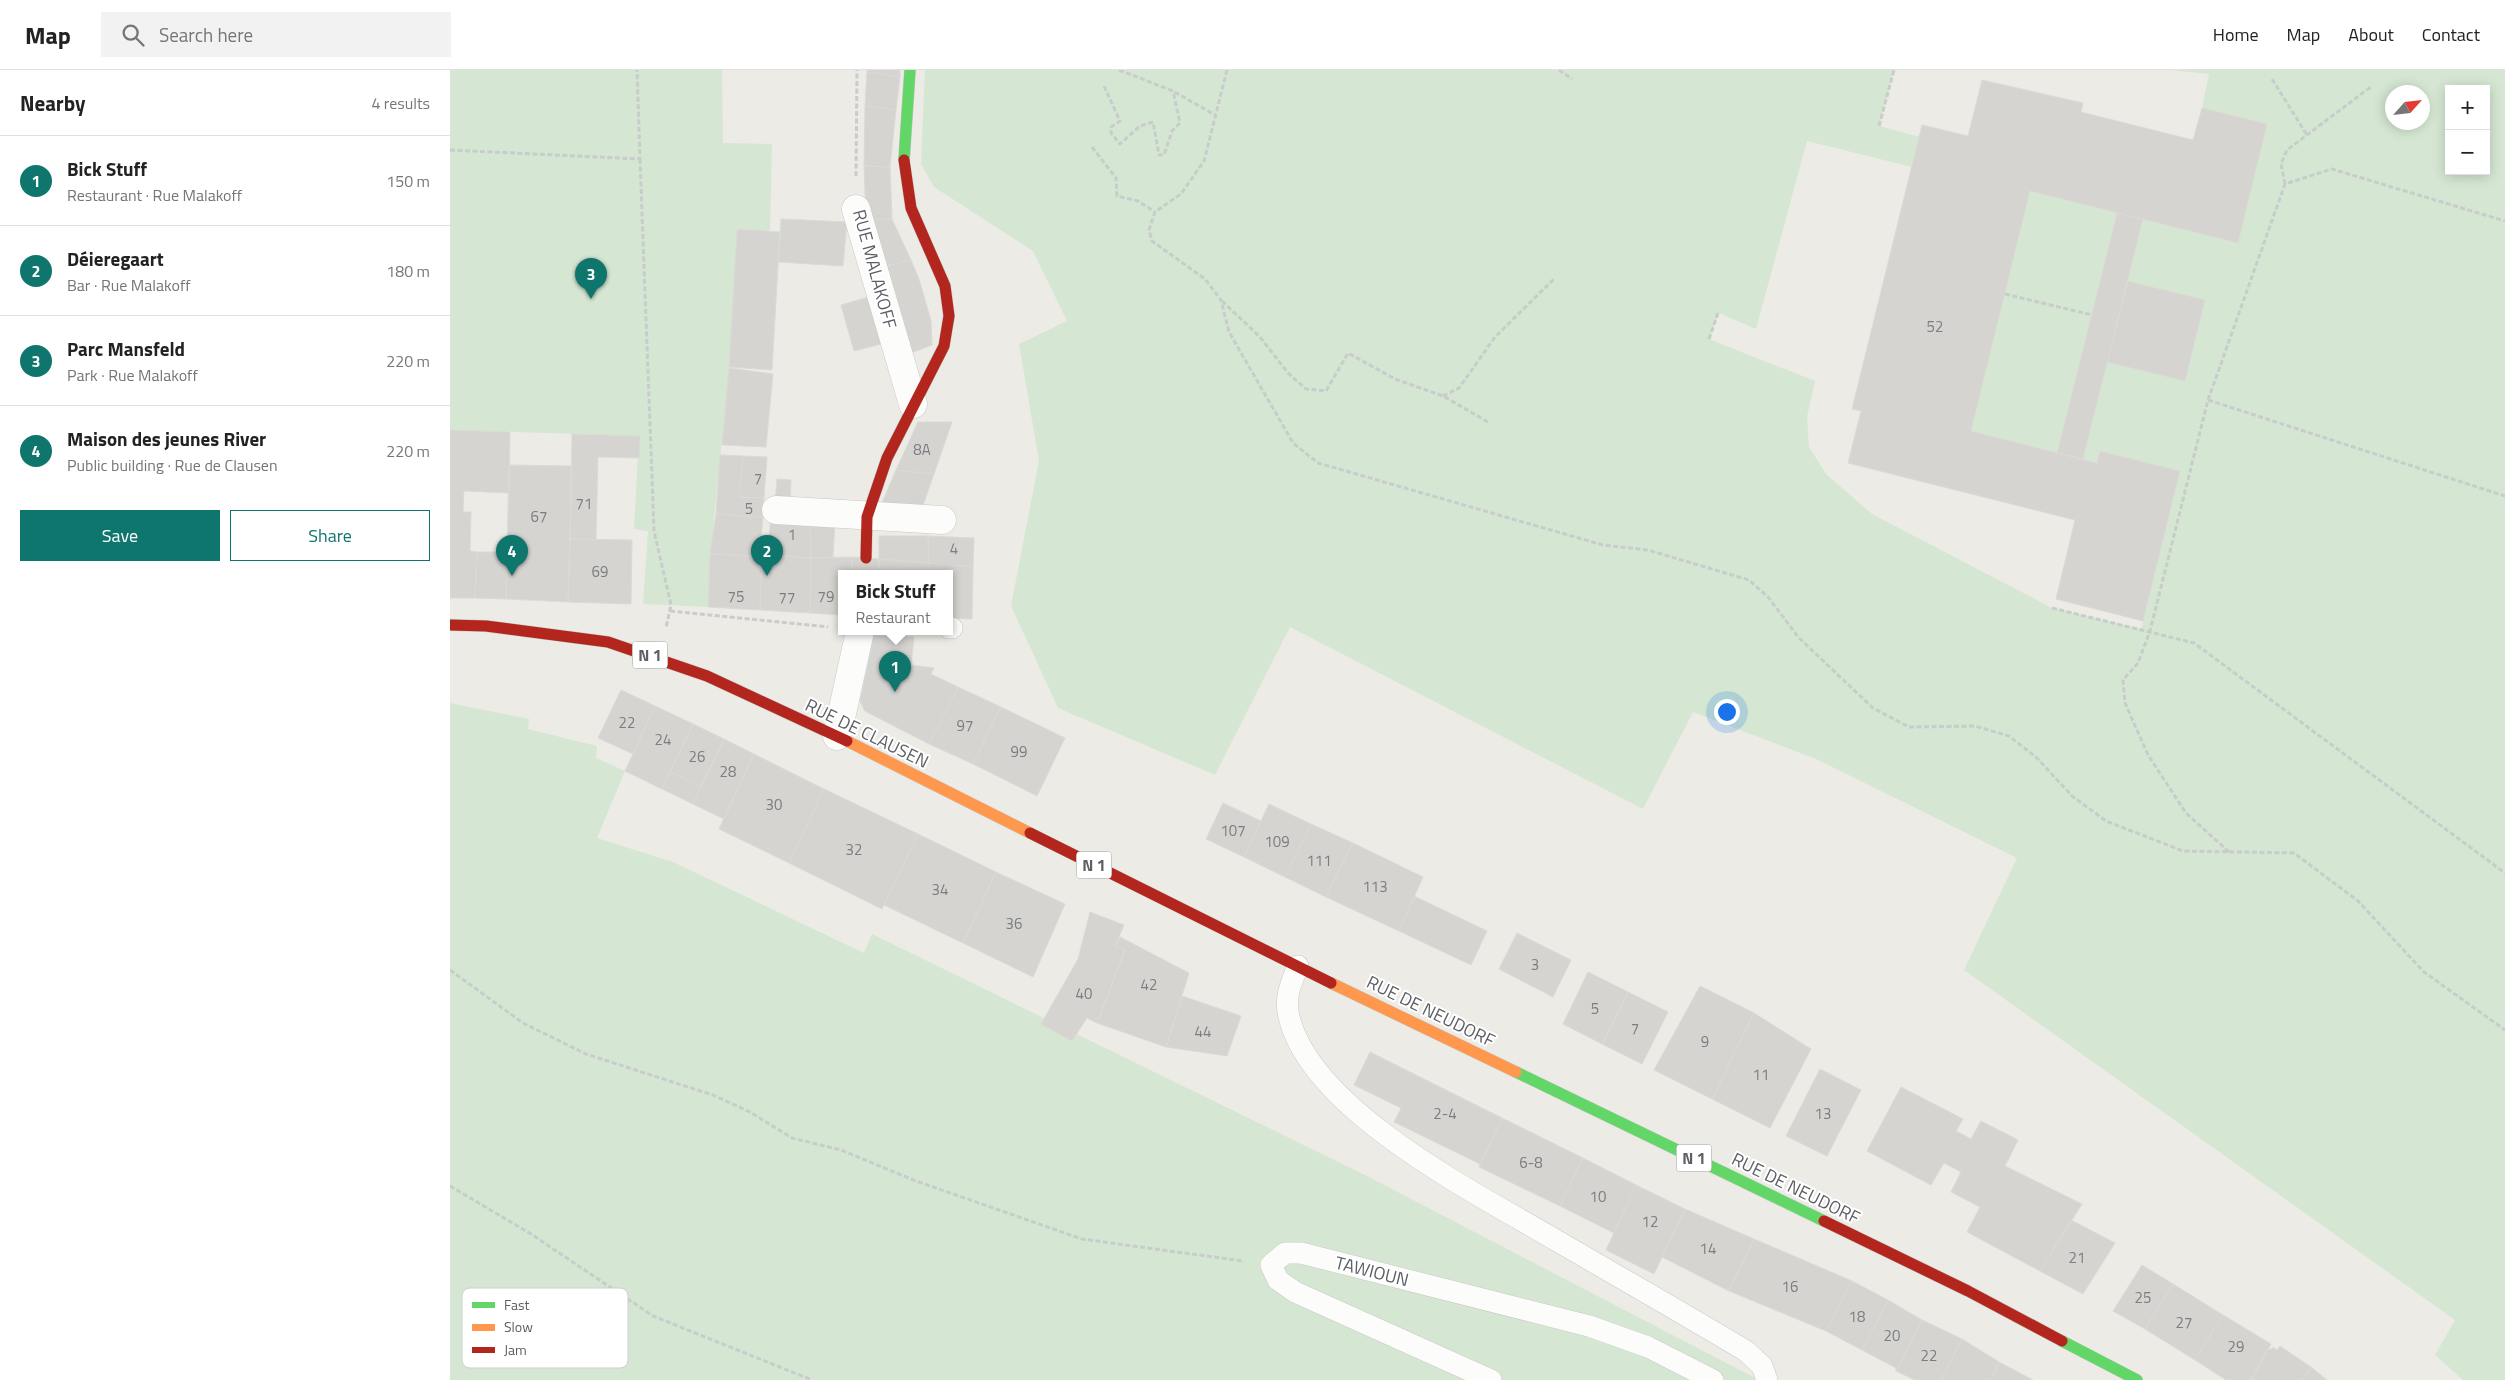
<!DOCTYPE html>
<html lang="en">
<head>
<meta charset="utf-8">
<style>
	body { margin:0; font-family:"Titillium Web",sans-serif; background:#f2f2f2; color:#222 }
	.controls { position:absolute; right:15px; top:15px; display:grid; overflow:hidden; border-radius:0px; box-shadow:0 2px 12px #0003 }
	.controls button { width:45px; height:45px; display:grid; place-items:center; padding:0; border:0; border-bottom:1px solid #e0e0e0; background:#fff; color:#222; font:25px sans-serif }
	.compass { position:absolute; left:1935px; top:15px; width:45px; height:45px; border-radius:50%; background:#fff; box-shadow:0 2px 12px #0003; rotate:63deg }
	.you { position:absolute; left:1276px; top:641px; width:18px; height:18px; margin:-12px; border:4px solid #fff; border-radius:50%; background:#1a73e8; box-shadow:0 0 0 8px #1a73e833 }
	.badge { display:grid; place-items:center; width:32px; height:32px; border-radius:50%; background:#0f766e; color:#fff; font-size:16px; font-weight:700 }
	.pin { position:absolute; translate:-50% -41px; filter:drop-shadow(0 1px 2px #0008) }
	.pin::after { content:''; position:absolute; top:26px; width:18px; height:15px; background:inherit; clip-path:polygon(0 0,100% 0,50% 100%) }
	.popup { position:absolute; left:388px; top:500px; width:115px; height:65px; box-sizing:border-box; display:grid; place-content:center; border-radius:0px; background:#fff; filter:drop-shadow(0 1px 4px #0005); font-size:16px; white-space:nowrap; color:#767676 }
	.popup b { font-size:19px; color:#222 }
	.popup::after { content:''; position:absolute; left:50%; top:100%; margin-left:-10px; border:10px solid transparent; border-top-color:#fff }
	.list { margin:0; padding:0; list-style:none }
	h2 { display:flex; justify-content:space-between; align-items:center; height:65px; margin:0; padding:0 20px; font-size:21px }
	h2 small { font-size:16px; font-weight:400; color:#767676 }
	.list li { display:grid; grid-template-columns:32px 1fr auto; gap:15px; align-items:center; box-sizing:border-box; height:90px; padding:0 20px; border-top:1px solid #e0e0e0 }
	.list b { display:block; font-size:19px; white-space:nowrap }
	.list p { margin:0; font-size:16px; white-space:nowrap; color:#767676 }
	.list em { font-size:16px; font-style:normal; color:#767676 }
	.actions { display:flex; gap:10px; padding:15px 20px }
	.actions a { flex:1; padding:11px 0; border:1px solid #0f766e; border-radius:0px; text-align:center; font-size:18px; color:#0f766e }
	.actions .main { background:#0f766e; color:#fff }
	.icon { flex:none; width:28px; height:28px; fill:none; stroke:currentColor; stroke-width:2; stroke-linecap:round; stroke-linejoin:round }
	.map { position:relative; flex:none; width:2055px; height:1310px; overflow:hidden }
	header { display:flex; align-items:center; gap:30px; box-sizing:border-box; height:70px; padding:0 25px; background:#fff; border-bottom:1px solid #e0e0e0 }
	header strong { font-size:24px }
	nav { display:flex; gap:28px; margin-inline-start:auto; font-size:18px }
	.search { width:350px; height:45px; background:#f2f2f2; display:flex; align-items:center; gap:12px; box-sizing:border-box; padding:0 18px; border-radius:0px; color:#767676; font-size:19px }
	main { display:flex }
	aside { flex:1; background:#fff }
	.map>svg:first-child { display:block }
	.green { fill:#d5e7d3; fill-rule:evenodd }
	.building { fill:#d5d4d1; stroke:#dbdad6 }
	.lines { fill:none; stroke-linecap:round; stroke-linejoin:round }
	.lane-casing { stroke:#c8c9c8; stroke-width:22 }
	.street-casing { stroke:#c8c9c8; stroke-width:29 }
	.fast-casing { stroke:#c7c8c6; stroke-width:12 }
	.slow-casing { stroke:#c7c8c6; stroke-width:12 }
	.jam-casing { stroke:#c7c8c6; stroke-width:12 }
	.path { stroke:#c8ccca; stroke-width:3; stroke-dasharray:5 2.5; stroke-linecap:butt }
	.lane { stroke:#fcfcfb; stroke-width:21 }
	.street { stroke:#fcfcfb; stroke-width:28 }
	.fast { stroke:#63d668; stroke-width:11 }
	.slow { stroke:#ff974d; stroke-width:11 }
	.jam { stroke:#b3261e; stroke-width:11 }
	.labels { text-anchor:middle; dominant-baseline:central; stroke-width:4; stroke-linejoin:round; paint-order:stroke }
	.number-label { font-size:15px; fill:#7b7d80 }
	.shield { fill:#fff; stroke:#8d8f92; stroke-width:1 }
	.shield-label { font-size:16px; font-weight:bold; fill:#5c5f64 }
	.street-label { font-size:18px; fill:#5c5f64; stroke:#fff }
	.key { fill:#fff; stroke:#cecfd0; stroke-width:1 }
	.key-label { font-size:14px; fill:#5c5f64 }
</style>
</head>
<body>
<header>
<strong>Map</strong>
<div class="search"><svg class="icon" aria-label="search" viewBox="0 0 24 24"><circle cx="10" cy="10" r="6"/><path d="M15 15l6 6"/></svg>Search here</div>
<nav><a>Home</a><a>Map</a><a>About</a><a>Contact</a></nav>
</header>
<main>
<aside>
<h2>Nearby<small>4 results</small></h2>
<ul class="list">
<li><span class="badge">1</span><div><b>Bick Stuff</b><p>Restaurant · Rue Malakoff</p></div><em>150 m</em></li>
<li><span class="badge">2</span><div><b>Déieregaart</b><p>Bar · Rue Malakoff</p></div><em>180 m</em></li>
<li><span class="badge">3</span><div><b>Parc Mansfeld</b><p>Park · Rue Malakoff</p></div><em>220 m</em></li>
<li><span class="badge">4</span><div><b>Maison des jeunes River</b><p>Public building · Rue de Clausen</p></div><em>220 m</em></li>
</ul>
<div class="actions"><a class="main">Save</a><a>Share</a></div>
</aside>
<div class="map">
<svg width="2055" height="1310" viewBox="0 0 2055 1310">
	<rect width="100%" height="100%" fill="#ecebe6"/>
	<path class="green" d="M 0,0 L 272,0 L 273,73 L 322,74 L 320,161 L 287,160 C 284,206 283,253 279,300 C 272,379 261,458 258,537 L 193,534 L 198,461 L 184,459 L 189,366 L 0,360 Z
		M 475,0 L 1444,0 L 1429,56 L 1470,67 L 1462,97 L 1357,71 L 1306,259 L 1269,243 L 1259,269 L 1365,311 L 1357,347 L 1359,377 L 1377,405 L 1422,444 L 1602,538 L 1691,559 L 1730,401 L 1650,381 L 1647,393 L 1633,389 L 1657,292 L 1735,311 L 1755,230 L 1677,211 L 1693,149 L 1788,173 L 1817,54 L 1752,38 L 1759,4 L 1720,0 L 2055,0 L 2055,1310 L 2013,1310 L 1985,1285 L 2005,1250 L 1514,900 L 1567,788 L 1366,689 L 1243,642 L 1193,739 L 840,557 L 765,705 L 608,638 L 561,536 L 589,391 L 569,274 L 617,251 L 583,181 L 484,117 L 471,94 ZM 1999,19 L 2036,19 L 2036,101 L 1999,101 ZM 1942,22 L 1972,22 L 1972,52 L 1942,52 Z
		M 1580,121 L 1667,143 L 1607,383 L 1521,361 Z
		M 0,633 L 79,649 L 78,659 L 147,676 L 146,688 L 175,701 L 147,768 L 223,792 L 414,883 L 422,864 L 915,1105 L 1309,1310 L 0,1310 Z"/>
	<path class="building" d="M 417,0 L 450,0 L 450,7 L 417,2 Z
		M 417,2 L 450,7 L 446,40 L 415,36 Z
		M 1532,10 L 1633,33 L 1631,42 L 1743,70 L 1752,38 L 1817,54 L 1788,173 L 1580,121 L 1521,361 L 1647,393 L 1650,381 L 1730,401 L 1693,551 L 1606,529 L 1625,450 L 1398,393 L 1411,341 L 1402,339 L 1472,55 L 1518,66 Z
		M 415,36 L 446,40 L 440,97 L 414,96 Z
		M 414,96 L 440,97 L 442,149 L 416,150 Z
		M 1667,143 L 1693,149 L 1633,389 L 1607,383 Z
		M 331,149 L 397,152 L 393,196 L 328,192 Z
		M 442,149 L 461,190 L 431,197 L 416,150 Z
		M 287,159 L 330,162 L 322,300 L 279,297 Z
		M 461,190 L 469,209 L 481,251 L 482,275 L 461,283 L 431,197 Z
		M 1677,211 L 1755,230 L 1735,311 L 1657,292 Z
		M 422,226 L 435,273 L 404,281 L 391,235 Z
		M 279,298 L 323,304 L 316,377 L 272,375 Z
		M 468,352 L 502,352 L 484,404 L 446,400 Z
		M 0,360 L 60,362 L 59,423 L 14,421 L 13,442 L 21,442 L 20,481 L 27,482 L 25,528 L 0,528 Z
		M 122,364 L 190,366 L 189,388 L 148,387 L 146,470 L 120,469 Z
		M 270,385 L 293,386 L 289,427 L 314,428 L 313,447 L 266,444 Z
		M 293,386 L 317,387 L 314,428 L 289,427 Z
		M 59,395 L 122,396 L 118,532 L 56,529 Z
		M 446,400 L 484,404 L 471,441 L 429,440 Z
		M 327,409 L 341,410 L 340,433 L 325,432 Z
		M 266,444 L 313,447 L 311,467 L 307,467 L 306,486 L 260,484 Z
		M 321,445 L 360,449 L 361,488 L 321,485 L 322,468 L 319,468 Z
		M 360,449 L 385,452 L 383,487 L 361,488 Z
		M 429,466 L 478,466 L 479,493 L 429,489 Z
		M 478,466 L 524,468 L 523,497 L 479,493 Z
		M 307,467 L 322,468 L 321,485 L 312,484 L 310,540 L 258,537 L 260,484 L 306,486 Z
		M 120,469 L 182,470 L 181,534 L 118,532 Z
		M 27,482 L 57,482 L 56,529 L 25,528 Z
		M 312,484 L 361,488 L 360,543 L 310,540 Z
		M 402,487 L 402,503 L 391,503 L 391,545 L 360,543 L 361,488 Z
		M 402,487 L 429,489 L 429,503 L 402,503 Z
		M 429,489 L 479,493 L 478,503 L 429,503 Z
		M 479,493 L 523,497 L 522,549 L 499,548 L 499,503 L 478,503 Z
		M 424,565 L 464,567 L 461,595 L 484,598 L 481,604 L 508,617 L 479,674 L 415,641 L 410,631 Z
		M 508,617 L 551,637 L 523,694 L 479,674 Z
		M 171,620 L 205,636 L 183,684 L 148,668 Z
		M 205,636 L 243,654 L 212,719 L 175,701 Z
		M 551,637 L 615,668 L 587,726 L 523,694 Z
		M 243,654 L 274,669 L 251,717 L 220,702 Z
		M 274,669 L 304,684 L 274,749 L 243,734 Z
		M 304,684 L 374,719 L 339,793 L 269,759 Z
		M 220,702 L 251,717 L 243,734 L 212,719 Z
		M 374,719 L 468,764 L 432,839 L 339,793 Z
		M 773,733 L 811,751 L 794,787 L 756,769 Z
		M 819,734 L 861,754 L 835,807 L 794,787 Z
		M 861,754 L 903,773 L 876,827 L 835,807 Z
		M 468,764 L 546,802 L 513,873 L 434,835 Z
		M 903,773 L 973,807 L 949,861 L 876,827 Z
		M 546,802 L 615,834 L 583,907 L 513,873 Z
		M 964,826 L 1037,861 L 1021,895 L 949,861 Z
		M 640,842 L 674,855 L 665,876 L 675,880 L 647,953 L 637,948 L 622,971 L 591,954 L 628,889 Z
		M 1067,863 L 1121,890 L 1103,927 L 1049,899 Z
		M 670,867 L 739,903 L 716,977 L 647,953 L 675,880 L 665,876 Z
		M 1138,902 L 1178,922 L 1152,974 L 1113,954 Z
		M 1250,916 L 1304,943 L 1262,1029 L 1204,1000 Z
		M 1178,922 L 1218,942 L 1192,994 L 1152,974 Z
		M 732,926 L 791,946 L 777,986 L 716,977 Z
		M 1304,943 L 1361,979 L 1320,1058 L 1262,1029 Z
		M 920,982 L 1052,1048 L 1030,1094 L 944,1052 L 951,1038 L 904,1015 Z
		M 1370,999 L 1411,1020 L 1377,1086 L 1336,1066 Z
		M 1451,1017 L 1513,1049 L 1506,1061 L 1521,1069 L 1531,1051 L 1568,1070 L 1555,1096 L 1632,1134 L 1590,1201 L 1517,1162 L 1530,1137 L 1501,1122 L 1511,1102 L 1494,1093 L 1481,1115 L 1417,1081 Z
		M 1052,1048 L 1133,1088 L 1110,1136 L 1029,1097 Z
		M 1133,1088 L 1186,1115 L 1164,1163 L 1110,1136 Z
		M 1186,1115 L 1235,1139 L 1204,1204 L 1156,1180 Z
		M 1235,1139 L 1304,1169 L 1279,1221 L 1212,1187 Z
		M 1621,1150 L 1665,1173 L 1633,1224 L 1590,1201 Z
		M 1304,1169 L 1402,1211 L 1376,1261 L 1279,1221 Z
		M 1692,1195 L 1723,1214 L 1695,1259 L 1663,1241 Z
		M 1402,1211 L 1438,1230 L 1412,1280 L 1376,1261 Z
		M 1723,1214 L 1773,1245 L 1745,1290 L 1695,1259 Z
		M 1438,1230 L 1472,1250 L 1446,1301 L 1446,1298 L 1412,1280 Z
		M 1773,1245 L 1821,1274 L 1801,1310 L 1776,1310 L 1745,1290 Z
		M 1472,1250 L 1512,1269 L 1491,1310 L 1465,1310 L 1446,1301 Z
		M 1512,1269 L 1549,1292 L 1541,1310 L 1491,1310 Z
		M 1830,1276 L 1861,1297 L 1852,1310 L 1801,1310 L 1818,1278 L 1820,1280 L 1823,1277 L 1827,1280 Z
		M 1549,1292 L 1583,1310 L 1541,1310 Z
		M 1861,1297 L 1877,1310 L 1852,1310 Z"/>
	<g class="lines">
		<g class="lane-casing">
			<path id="lane" d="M 499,558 L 502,558
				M 848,896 C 841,913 834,928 839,947 C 862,1042 1030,1125 1109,1172 C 1171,1208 1234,1244 1296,1281 L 1312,1296 L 1317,1310
				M 1041,1310 L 845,1222 L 828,1210 L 821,1195 L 835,1183 L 851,1183 L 1139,1256 L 1198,1277 L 1263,1310"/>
		</g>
		<g class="street-casing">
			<path id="street" d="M 406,139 L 463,334
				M 326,440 L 492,450
				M 387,666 L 410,561"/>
		</g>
		<g class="fast-casing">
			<path id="fast" d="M 454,90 L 460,0
				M 1066,1002 L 1374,1151
				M 1612,1271 L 1687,1310"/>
		</g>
		<g class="slow-casing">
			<path id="slow" d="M 397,671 L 580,763
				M 881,913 L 1066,1002"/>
		</g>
		<g class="jam-casing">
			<path id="jam" d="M 416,488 L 417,447 L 437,388 L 494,276 L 499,246 L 495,216 L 461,138 L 454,90
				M 0,555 L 36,556 L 158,572 L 257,606 L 397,671
				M 580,763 L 881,913
				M 1374,1151 L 1518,1221 L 1612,1271"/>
		</g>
		<path class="path" d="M 669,0 L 723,21 L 765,45
			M 777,0 L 754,91 L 731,124 L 705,142 L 699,160 L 702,171 L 755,209 L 771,230 L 779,262 L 843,373 L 868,393 L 1153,475 L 1198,480 L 1299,510 L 1318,527 L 1349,568 L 1423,638 L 1459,657 L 1525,656 L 1559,666 L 1587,688 L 1622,726 L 1656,751 L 1733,781 L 1844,783 L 1908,831 L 1974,902 L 2055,960
			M 1109,0 L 1122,9
			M 1822,9 L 1857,65
			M 654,16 L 670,51 L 661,57 L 661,63 L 670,74 L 690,56 L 703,52 L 709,85 L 714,85 L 722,61 L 730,53 L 723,21
			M 1429,56 L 1444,0
			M 642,77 L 666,108 L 667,126 L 688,131 L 705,142
			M 0,80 L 190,89 L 187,0
			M 190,89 L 204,461 L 221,535 L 216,558
			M 406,106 L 407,0
			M 1835,114 L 1831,94 L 1837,80 L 1922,16
			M 1555,224 L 1642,245
			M 772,231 L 810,267 L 838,303 L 856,319 L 876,321 L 898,283 L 945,309 L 993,326 L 1038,352
			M 1259,269 L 1268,243
			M 993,326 L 1009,318 L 1045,267 L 1105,208
			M 1758,330 L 1835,114 L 1882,99 L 2055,151
			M 1602,538 L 1744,573 L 2055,803
			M 220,541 L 378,557
			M 1779,782 L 1736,743 L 1698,685 L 1675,633 L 1673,610 L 1688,593 L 1700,561 L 1758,330 L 2055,426
			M 0,900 L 73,953 L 136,984 L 263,1025 L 300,1042 L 342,1068 L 391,1080 L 466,1111 L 632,1169 L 793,1191
			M 0,1116 L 81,1164 L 203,1246 L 362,1310"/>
		<use href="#lane" class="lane"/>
		<use href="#street" class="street"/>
		<use href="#fast" class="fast"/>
		<use href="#slow" class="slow"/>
		<use href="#jam" class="jam"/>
	</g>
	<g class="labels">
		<g class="number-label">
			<text x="1485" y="256">52</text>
			<text x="472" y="379">8A</text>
			<text x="308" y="408">7</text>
			<text x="134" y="433">71</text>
			<text x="299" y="438">5</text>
			<text x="89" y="446">67</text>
			<text x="342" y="464">1</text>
			<text x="504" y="478">4</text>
			<text x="150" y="501">69</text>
			<text x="286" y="526">75</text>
			<text x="376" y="526">79</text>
			<text x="337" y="527">77</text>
			<text x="177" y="652">22</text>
			<text x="515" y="655">97</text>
			<text x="213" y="669">24</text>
			<text x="569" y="681">99</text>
			<text x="247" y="686">26</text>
			<text x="278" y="701">28</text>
			<text x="324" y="734">30</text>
			<text x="783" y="760">107</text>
			<text x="827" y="771">109</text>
			<text x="404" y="779">32</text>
			<text x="869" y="790">111</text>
			<text x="925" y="816">113</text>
			<text x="490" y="819">34</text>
			<text x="564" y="853">36</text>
			<text x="1085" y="894">3</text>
			<text x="699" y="914">42</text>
			<text x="634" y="923">40</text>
			<text x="1145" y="938">5</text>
			<text x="1185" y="958">7</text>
			<text x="753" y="961">44</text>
			<text x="1255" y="971">9</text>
			<text x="1311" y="1004">11</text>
			<text x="995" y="1043">2-4</text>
			<text x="1373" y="1043">13</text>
			<text x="1081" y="1092">6-8</text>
			<text x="1148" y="1126">10</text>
			<text x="1200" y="1151">12</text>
			<text x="1258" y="1178">14</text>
			<text x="1627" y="1187">21</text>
			<text x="1340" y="1216">16</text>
			<text x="1693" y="1227">25</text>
			<text x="1407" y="1246">18</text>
			<text x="1734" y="1252">27</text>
			<text x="1442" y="1265">20</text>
			<text x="1786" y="1276">29</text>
			<text x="1479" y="1285">22</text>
		</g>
		<g class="shield">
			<rect x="182.5" y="571.5" width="35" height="27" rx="4"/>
			<rect x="626.5" y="781.5" width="35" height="27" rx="4"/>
			<rect x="1226.5" y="1074.5" width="35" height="27" rx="4"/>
		</g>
		<g class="shield-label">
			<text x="200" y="585">N 1</text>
			<text x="644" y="795">N 1</text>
			<text x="1244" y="1088">N 1</text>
		</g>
		<g class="street-label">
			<text transform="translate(425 199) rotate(75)">RUE MALAKOFF</text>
			<text transform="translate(417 663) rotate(26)">RUE DE CLAUSEN</text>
			<text transform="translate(981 941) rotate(26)">RUE DE NEUDORF</text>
			<text transform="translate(1346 1118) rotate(26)">RUE DE NEUDORF</text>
			<text transform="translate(922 1201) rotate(14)">TAWIOUN</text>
		</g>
	</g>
	<rect x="12" y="1218" width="166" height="80" rx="8" class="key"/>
	<rect x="22" y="1232" width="23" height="6" fill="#63d668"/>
	<rect x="22" y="1254" width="23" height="7" fill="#ff974d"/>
	<rect x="22" y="1277" width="23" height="6" fill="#b3261e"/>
	<g class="key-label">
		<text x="54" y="1240">Fast</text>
		<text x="54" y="1262">Slow</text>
		<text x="54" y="1285">Jam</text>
	</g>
</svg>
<div class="controls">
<button>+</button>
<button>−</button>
</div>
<svg class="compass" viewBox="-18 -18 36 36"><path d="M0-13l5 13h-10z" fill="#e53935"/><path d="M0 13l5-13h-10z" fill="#767676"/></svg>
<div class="you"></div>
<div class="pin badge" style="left:445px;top:622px">1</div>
<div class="popup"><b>Bick Stuff</b>Restaurant</div>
<div class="pin badge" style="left:317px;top:506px">2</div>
<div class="pin badge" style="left:141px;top:229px">3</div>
<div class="pin badge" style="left:62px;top:506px">4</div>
</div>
</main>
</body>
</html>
